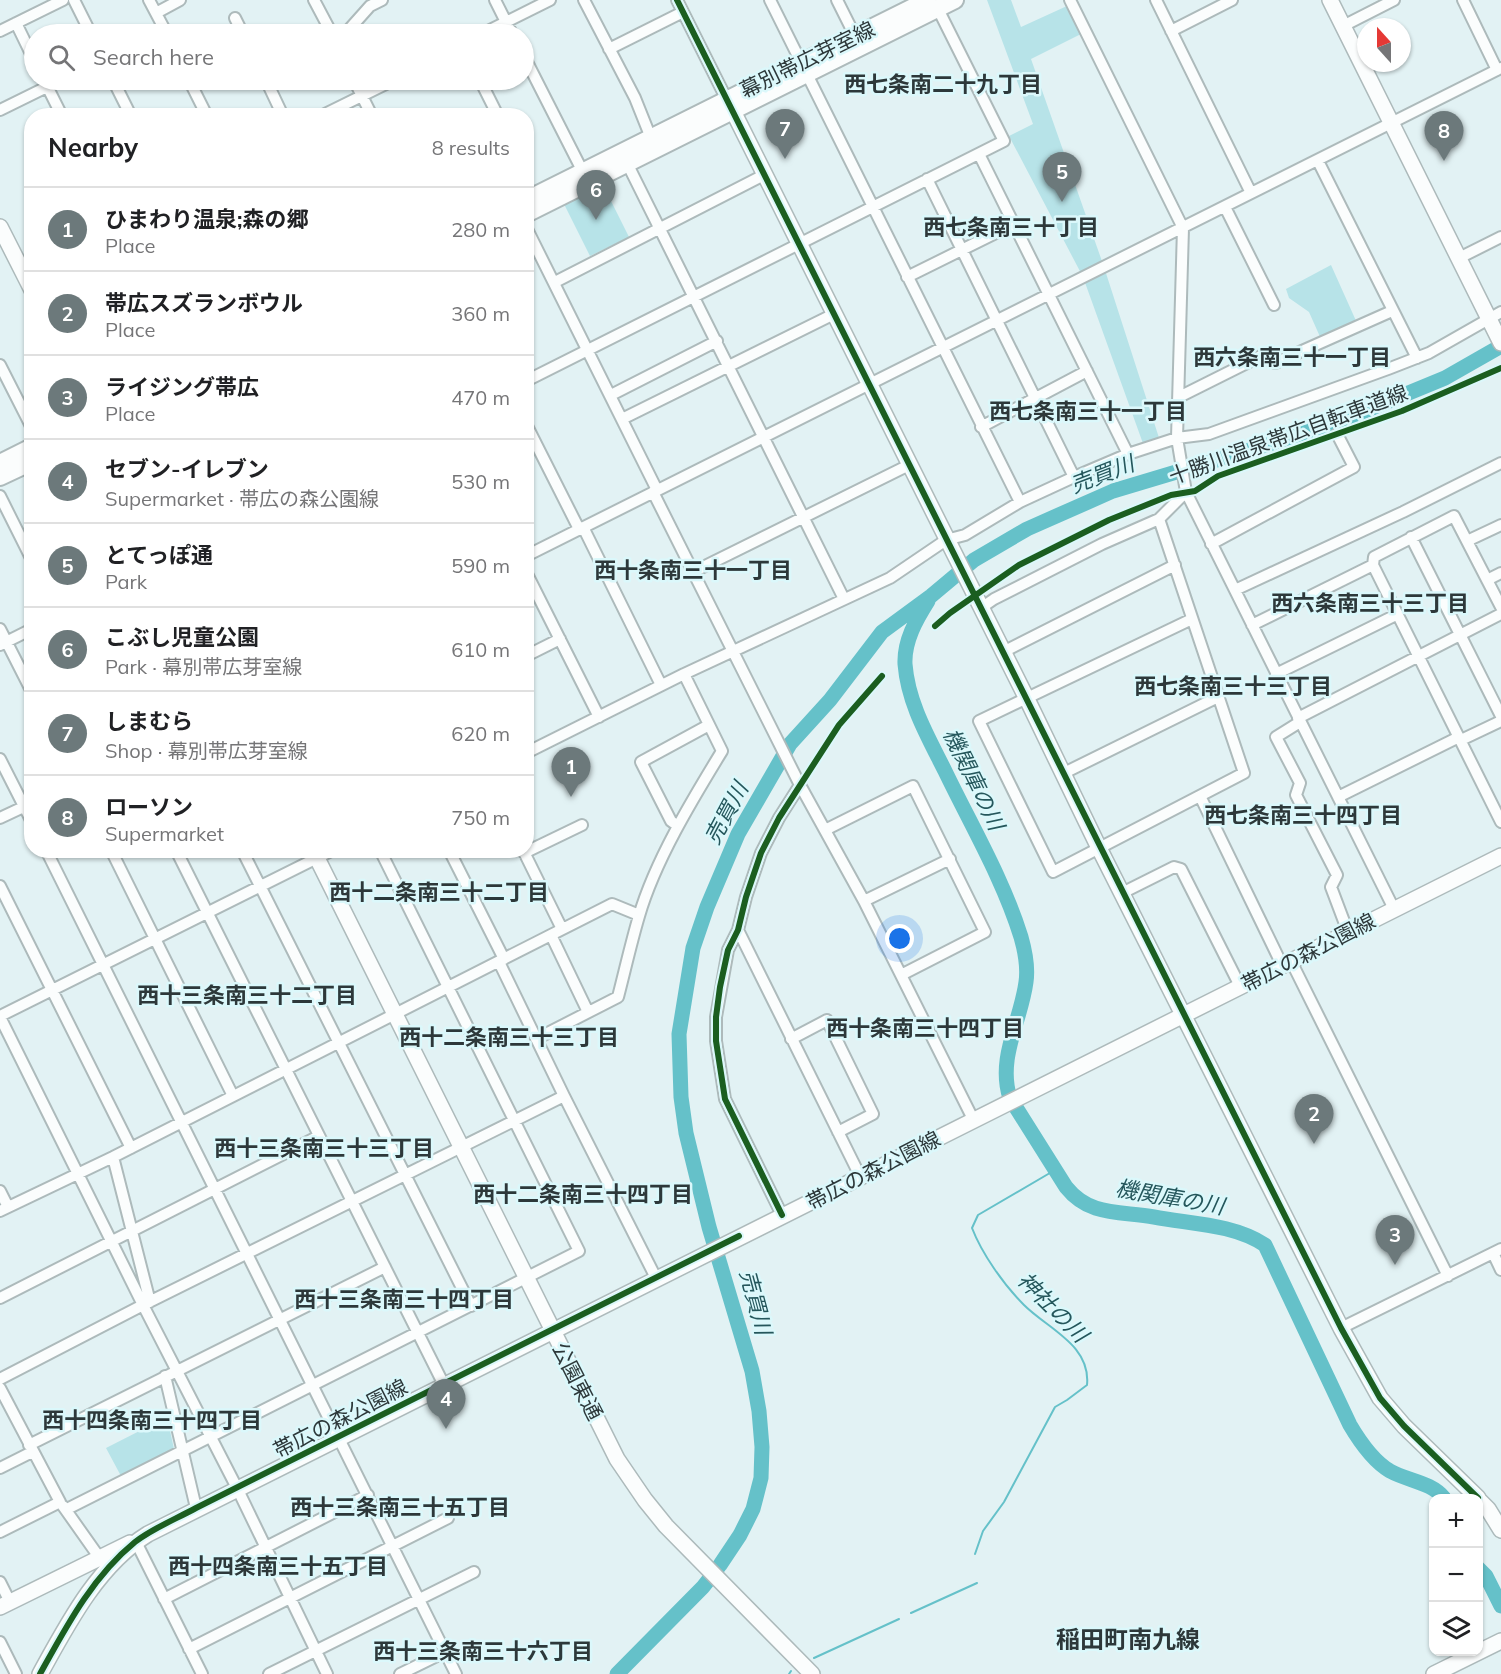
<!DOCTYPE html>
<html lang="en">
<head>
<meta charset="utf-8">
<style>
	body { margin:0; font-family:Mulish,"Noto Sans JP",sans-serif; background:#f2f2f2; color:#202124 }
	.controls { position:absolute; right:18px; bottom:18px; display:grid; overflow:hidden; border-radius:12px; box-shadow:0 2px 4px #0004 }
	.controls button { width:54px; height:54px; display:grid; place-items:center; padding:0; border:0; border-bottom:2px solid #e0e0e0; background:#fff; color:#202124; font:30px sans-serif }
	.compass { position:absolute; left:1357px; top:18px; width:54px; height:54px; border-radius:50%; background:#fff; box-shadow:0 2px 4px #0004; rotate:339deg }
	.you { position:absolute; left:900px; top:939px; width:21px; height:21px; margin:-15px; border:4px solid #fff; border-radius:50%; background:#1a73e8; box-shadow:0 0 0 9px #1a73e833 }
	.badge { display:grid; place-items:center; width:39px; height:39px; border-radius:50%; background:#6c797b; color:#fff; font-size:20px; font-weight:700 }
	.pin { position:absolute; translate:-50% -50px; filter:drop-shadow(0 2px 3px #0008) }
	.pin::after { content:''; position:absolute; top:32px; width:21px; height:18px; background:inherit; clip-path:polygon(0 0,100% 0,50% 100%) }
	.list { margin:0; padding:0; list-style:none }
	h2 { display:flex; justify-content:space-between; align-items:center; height:78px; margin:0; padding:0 24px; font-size:26px }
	h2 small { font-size:20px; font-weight:400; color:#757577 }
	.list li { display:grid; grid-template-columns:39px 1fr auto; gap:18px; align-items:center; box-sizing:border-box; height:84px; padding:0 24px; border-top:2px solid #e0e0e0 }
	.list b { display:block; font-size:22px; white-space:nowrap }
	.list p { margin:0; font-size:20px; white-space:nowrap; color:#757577 }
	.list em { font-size:20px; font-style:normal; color:#757577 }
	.icon { flex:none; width:33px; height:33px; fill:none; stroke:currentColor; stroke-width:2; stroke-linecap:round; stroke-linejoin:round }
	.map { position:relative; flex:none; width:1501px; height:1674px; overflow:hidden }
	.search { position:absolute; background:#fff; box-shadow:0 2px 4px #0004; left:24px; top:24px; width:510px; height:66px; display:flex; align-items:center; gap:15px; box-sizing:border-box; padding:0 21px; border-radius:33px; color:#757577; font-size:22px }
	.panel { position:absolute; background:#fff; box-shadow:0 2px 4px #0004; left:24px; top:108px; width:510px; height:750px; border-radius:24px }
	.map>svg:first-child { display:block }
	.green { fill:#b7e3e8 }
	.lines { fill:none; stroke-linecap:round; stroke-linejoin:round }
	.stream { stroke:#65c1c9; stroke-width:2 }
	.river { stroke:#65c1c9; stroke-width:15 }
	.street-casing { stroke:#adbabb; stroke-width:14 }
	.secondary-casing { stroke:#adbabb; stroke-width:18 }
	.primary-casing { stroke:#adbabb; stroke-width:20 }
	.street { stroke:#fbfdfd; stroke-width:10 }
	.secondary { stroke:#fbfdfd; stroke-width:15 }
	.primary { stroke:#fbfdfd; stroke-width:16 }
	.cycleway-casing { stroke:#dbf8fb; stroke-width:10 }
	.cycleway { stroke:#1b5e20; stroke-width:6 }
	.labels { text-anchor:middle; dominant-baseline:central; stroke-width:5; stroke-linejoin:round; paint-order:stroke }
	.street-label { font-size:21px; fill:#2d383a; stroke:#dbf8fb }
	.neighbourhood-label { font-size:22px; font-weight:bold; fill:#2d383a; stroke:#dbf8fb }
	.water-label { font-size:22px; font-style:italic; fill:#25575c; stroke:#dbf8fb }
	.quarter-label { font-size:24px; font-weight:bold; fill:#2d383a; stroke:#dbf8fb }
</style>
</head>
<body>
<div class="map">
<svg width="1501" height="1674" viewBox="0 0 1501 1674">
	<rect width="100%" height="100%" fill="#e2f2f4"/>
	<path class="green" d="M 987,0 L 1011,0 L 1021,27 L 1067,6 L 1081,34 L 1031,59 L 1104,267 L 1161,444 L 1145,449 L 1083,277 L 1009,136 L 1033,124 Z
		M 603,185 L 629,237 L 590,256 L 564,204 Z
		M 1331,265 L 1357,323 L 1321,339 L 1309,312 L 1289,298 L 1286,289 Z
		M 167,1417 L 174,1449 L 121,1476 L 106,1448 Z"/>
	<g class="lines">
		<path class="stream" d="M 975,1554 L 983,1531 L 1004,1502 L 1055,1407 L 1067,1400 L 1087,1385 C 1091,1345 1048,1329 1024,1305 C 1004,1285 982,1254 972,1228 L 978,1215 L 1055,1170
			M 911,1613 L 977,1583
			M 814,1658 L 899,1619
			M 789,1674 L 791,1671"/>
		<path class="river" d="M 928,601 C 916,620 904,641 905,664 C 908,703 928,737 945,771 C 971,825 1003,879 1021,937 C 1025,951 1028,968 1026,982 C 1021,1021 997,1058 1010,1098 L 1066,1187 C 1090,1217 1120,1211 1154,1217 C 1191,1224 1233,1224 1265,1245 L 1350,1425 C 1360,1442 1373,1461 1390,1471 C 1408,1481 1431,1482 1444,1498
			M 1478,1568 L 1486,1576 L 1501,1606
			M 617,1674 L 703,1587 L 720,1565 L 740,1535 L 753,1509 L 761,1478 L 762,1447 L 759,1411 L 752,1371 L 709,1227 L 686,1133 L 681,1097 L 679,1034 L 693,948 L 707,907 L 738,834 L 790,744 L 830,700 L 882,632 L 931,596 L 974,560 L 1027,529 L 1113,491 L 1253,449 L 1343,420 L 1445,378 L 1501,346"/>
		<g class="street-casing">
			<path id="street" d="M 74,0 L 91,34
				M 149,0 L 167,34
				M 314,0 L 332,34
				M 495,0 L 512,34
				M 584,0 L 635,98 L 653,143
				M 677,0 L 729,104
				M 770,0 L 1020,502
				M 837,0 L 855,36
				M 1070,0 L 1183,228 L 1177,438 L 1186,492 L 1394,909
				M 1156,0 L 1251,193
				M 1463,0 L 1497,70
				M 156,13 L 180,0
				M 235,18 L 243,34
				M 16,23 L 34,60
				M 1343,26 L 1394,0
				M 0,31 L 63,0
				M 1171,31 L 1232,0
				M 345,34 L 370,6 L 382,0
				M 482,34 L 550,0
				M 609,49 L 683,12
				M 524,56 L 585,176
				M 44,80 L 62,116
				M 113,80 L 131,116
				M 189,80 L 207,116
				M 266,80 L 283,116
				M 354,80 L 372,116
				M 480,80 L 498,116
				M 0,110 L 61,80
				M 321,116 L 394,80
				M 979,154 L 1128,454
				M 625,159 L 844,599
				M 1318,161 L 1417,358
				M 927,179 L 1074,477
				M 1225,207 L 1274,305
				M 526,227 L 657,490
				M 1459,258 L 1501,237
				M 20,267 L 32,261
				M 907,277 L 1014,224
				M 555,282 L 764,175
				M 0,365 L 32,428
				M 526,381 L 1004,141 L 936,5
				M 611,395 L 717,341
				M 1179,397 L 1261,356 L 1275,363 L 1392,311
				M 622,419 L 834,314
				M 526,424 L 579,529
				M 981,427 L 1087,371
				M 653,492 L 800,785 L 864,901 L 973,1119
				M 1186,492 L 1159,519 L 1244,773 L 1053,872 L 979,721 L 1192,619
				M 0,496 L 32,560
				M 583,527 L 661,685
				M 1411,537 L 1501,716
				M 1467,541 L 1501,525
				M 1211,544 L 1354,467 L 1337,434
				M 526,556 L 1501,68
				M 1373,565 L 1374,557 L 1454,516 L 1501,607
				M 526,572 L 599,717
				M 693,572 L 909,465
				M 1487,580 L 1501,573
				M 1235,590 L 1403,512 L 1501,463
				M 981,608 L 994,599 L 1102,544 L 1159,519
				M 1252,625 L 1373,565 L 1501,822
				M 0,629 L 32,692
				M 0,645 L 32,629
				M 1003,652 L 1175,565
				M 526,656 L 560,639
				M 1276,674 L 1398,614
				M 1298,718 L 1501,614
				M 1300,722 L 1276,737 L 1300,783 L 1296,795 L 1337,875 L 1331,887 L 1348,932
				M 1461,740 L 1501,721
				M 526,753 L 684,674 L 890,578 L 946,540 L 965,535 L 1020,502 L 1074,477 L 1128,454 L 1177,438 L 1209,434 L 1388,369 L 1429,353 L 1501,312
				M 0,759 L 32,822
				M 1064,773 L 1218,697
				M 1200,796 L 1282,965
				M 1338,797 L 1459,737
				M 0,818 L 32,803
				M 678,826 L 671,821 L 641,762 L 709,725
				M 825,830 L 913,786 L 985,932 L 901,975
				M 46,850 L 456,1674
				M 111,850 L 233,1096
				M 176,850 L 444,1385
				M 242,850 L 471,1306
				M 449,850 L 504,959
				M 523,850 L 562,929
				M 524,853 L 582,825
				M 0,886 L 131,1148
				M 1122,893 L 1174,867 L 1181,869 L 1240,986
				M 864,901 L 950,859
				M 738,930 L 860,1176
				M 551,935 L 588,1012
				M 1291,961 L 1448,1276
				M 499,962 L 564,1096 L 656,1278
				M 0,1016 L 333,850
				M 0,1017 L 143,1305 L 237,1488 L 327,1674
				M 536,1039 L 618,997 C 625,970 631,943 639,916 C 655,861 692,800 722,751 L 684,674
				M 791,1039 L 827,1020 L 873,1114 L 838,1132
				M 113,1157 L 150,1302
				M 0,1191 L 8,1207
				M 0,1211 L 113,1157 L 612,904 L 639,915
				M 782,1215 L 725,1099 L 716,1041 L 716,1017 L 728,950 L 738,930 L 746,897 L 761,853 L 779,818 L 800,785
				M 1493,1253 L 1501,1270
				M 0,1298 L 319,1136
				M 1341,1328 L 1501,1249
				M 165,1376 L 196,1508
				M 0,1379 L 143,1305 L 564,1096
				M 0,1388 L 60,1502 L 0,1532
				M 29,1445 L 385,1267
				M 0,1468 L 32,1452
				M 63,1506 L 99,1557
				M 67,1509 L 579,1251 L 380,850
				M 136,1542 L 202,1674
				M 0,1582 L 10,1602
				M 164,1599 L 368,1495
				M 0,1642 L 16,1674
				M 189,1649 L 448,1518
				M 269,1674 L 474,1572
				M 400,1674 L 445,1652"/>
		</g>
		<g class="secondary-casing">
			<path id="secondary" d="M 1330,0 L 1501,343
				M 733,111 L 1027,699 L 1099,848 L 1341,1328 L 1380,1398 L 1404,1426 L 1478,1498
				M 0,227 L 32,290
				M 313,850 L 617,1459 L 645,1500 L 666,1526 L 812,1674
				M 1478,1499 L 1488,1509 L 1501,1530
				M 0,1607 L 130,1543
				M 40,1674 C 68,1623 98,1565 148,1534 L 1501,856
				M 1434,1674 L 1501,1641"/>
		</g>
		<g class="primary-casing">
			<path id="primary" d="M 526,200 L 927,0
				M 526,214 L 955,0
				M 0,463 L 32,447
				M 0,477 L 32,462"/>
		</g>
		<use href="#street" class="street"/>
		<use href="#secondary" class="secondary"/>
		<use href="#primary" class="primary"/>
		<g class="cycleway-casing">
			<path id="cycleway" d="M 677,0 L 1341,1328 L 1380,1398 L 1404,1426 L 1478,1498
				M 935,626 L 950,613 L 1019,565 L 1109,520 L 1171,495 L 1195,491 L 1218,476 L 1402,411 L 1501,368
				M 782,1215 L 725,1099 L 716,1041 L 716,1017 L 720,987 L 728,950 L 738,930 L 746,897 L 761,853 L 779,818 L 839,725 L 882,676
				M 40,1674 C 66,1627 92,1577 135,1542 C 153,1528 176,1519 196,1508 L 739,1236"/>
		</g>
		<use href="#cycleway" class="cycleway"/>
	</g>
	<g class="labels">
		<g class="street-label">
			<text transform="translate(807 59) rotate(-26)">幕別帯広芽室線</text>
			<text transform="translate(1288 434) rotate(-20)">十勝川温泉帯広自転車道線</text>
			<text transform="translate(1308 952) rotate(-27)">帯広の森公園線</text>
			<text transform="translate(873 1170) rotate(-27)">帯広の森公園線</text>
			<text transform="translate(578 1381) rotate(63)">公園東通</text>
			<text transform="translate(340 1418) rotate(-27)">帯広の森公園線</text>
		</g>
		<g class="neighbourhood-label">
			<text x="943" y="84">西七条南二十九丁目</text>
			<text x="1011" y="227">西七条南三十丁目</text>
			<text x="1292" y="357">西六条南三十一丁目</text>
			<text x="1088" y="411">西七条南三十一丁目</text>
			<text x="693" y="570">西十条南三十一丁目</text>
			<text x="1370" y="603">西六条南三十三丁目</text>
			<text x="1233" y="686">西七条南三十三丁目</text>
			<text x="1303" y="815">西七条南三十四丁目</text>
			<text x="439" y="892">西十二条南三十二丁目</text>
			<text x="247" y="995">西十三条南三十二丁目</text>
			<text x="925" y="1028">西十条南三十四丁目</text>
			<text x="509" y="1037">西十二条南三十三丁目</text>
			<text x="324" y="1148">西十三条南三十三丁目</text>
			<text x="583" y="1194">西十二条南三十四丁目</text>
			<text x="404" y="1299">西十三条南三十四丁目</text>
			<text x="152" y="1420">西十四条南三十四丁目</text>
			<text x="400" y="1507">西十三条南三十五丁目</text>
			<text x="278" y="1566">西十四条南三十五丁目</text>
			<text x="483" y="1651">西十三条南三十六丁目</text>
		</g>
		<g class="water-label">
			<text transform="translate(1102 474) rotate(-21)">売買川</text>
			<text transform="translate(974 779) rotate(64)">機関庫の川</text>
			<text transform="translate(726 813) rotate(-62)">売買川</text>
			<text transform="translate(1170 1197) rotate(10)">機関庫の川</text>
			<text transform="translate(756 1302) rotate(75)">売買川</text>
			<text transform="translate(1053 1307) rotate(45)">神社の川</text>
		</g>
		<g class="quarter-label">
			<text x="1128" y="1639">稲田町南九線</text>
		</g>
	</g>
</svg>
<div class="controls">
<button>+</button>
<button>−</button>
<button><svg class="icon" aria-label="layers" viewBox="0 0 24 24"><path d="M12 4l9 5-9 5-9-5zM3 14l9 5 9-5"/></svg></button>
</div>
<svg class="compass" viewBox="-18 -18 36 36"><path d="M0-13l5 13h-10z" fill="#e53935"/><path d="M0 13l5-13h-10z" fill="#757577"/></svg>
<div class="you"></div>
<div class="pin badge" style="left:571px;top:797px">1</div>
<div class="pin badge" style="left:1314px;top:1144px">2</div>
<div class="pin badge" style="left:1395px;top:1265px">3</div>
<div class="pin badge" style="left:446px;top:1429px">4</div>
<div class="pin badge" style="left:1062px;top:202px">5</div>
<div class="pin badge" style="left:596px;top:220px">6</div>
<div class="pin badge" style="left:785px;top:159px">7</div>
<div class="pin badge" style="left:1444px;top:161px">8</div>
<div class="search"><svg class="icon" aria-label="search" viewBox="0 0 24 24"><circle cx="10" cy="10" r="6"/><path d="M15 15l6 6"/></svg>Search here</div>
<section class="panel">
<h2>Nearby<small>8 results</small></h2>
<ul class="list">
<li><span class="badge">1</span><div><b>ひまわり温泉;森の郷</b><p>Place</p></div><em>280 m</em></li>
<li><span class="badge">2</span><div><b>帯広スズランボウル</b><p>Place</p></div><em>360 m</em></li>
<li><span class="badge">3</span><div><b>ライジング帯広</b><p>Place</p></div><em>470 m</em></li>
<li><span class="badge">4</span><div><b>セブン-イレブン</b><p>Supermarket · 帯広の森公園線</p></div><em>530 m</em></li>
<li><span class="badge">5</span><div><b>とてっぽ通</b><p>Park</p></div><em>590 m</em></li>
<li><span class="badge">6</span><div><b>こぶし児童公園</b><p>Park · 幕別帯広芽室線</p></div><em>610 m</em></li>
<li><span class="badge">7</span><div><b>しまむら</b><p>Shop · 幕別帯広芽室線</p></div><em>620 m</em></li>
<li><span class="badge">8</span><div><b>ローソン</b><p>Supermarket</p></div><em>750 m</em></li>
</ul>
</section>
</div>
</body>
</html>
